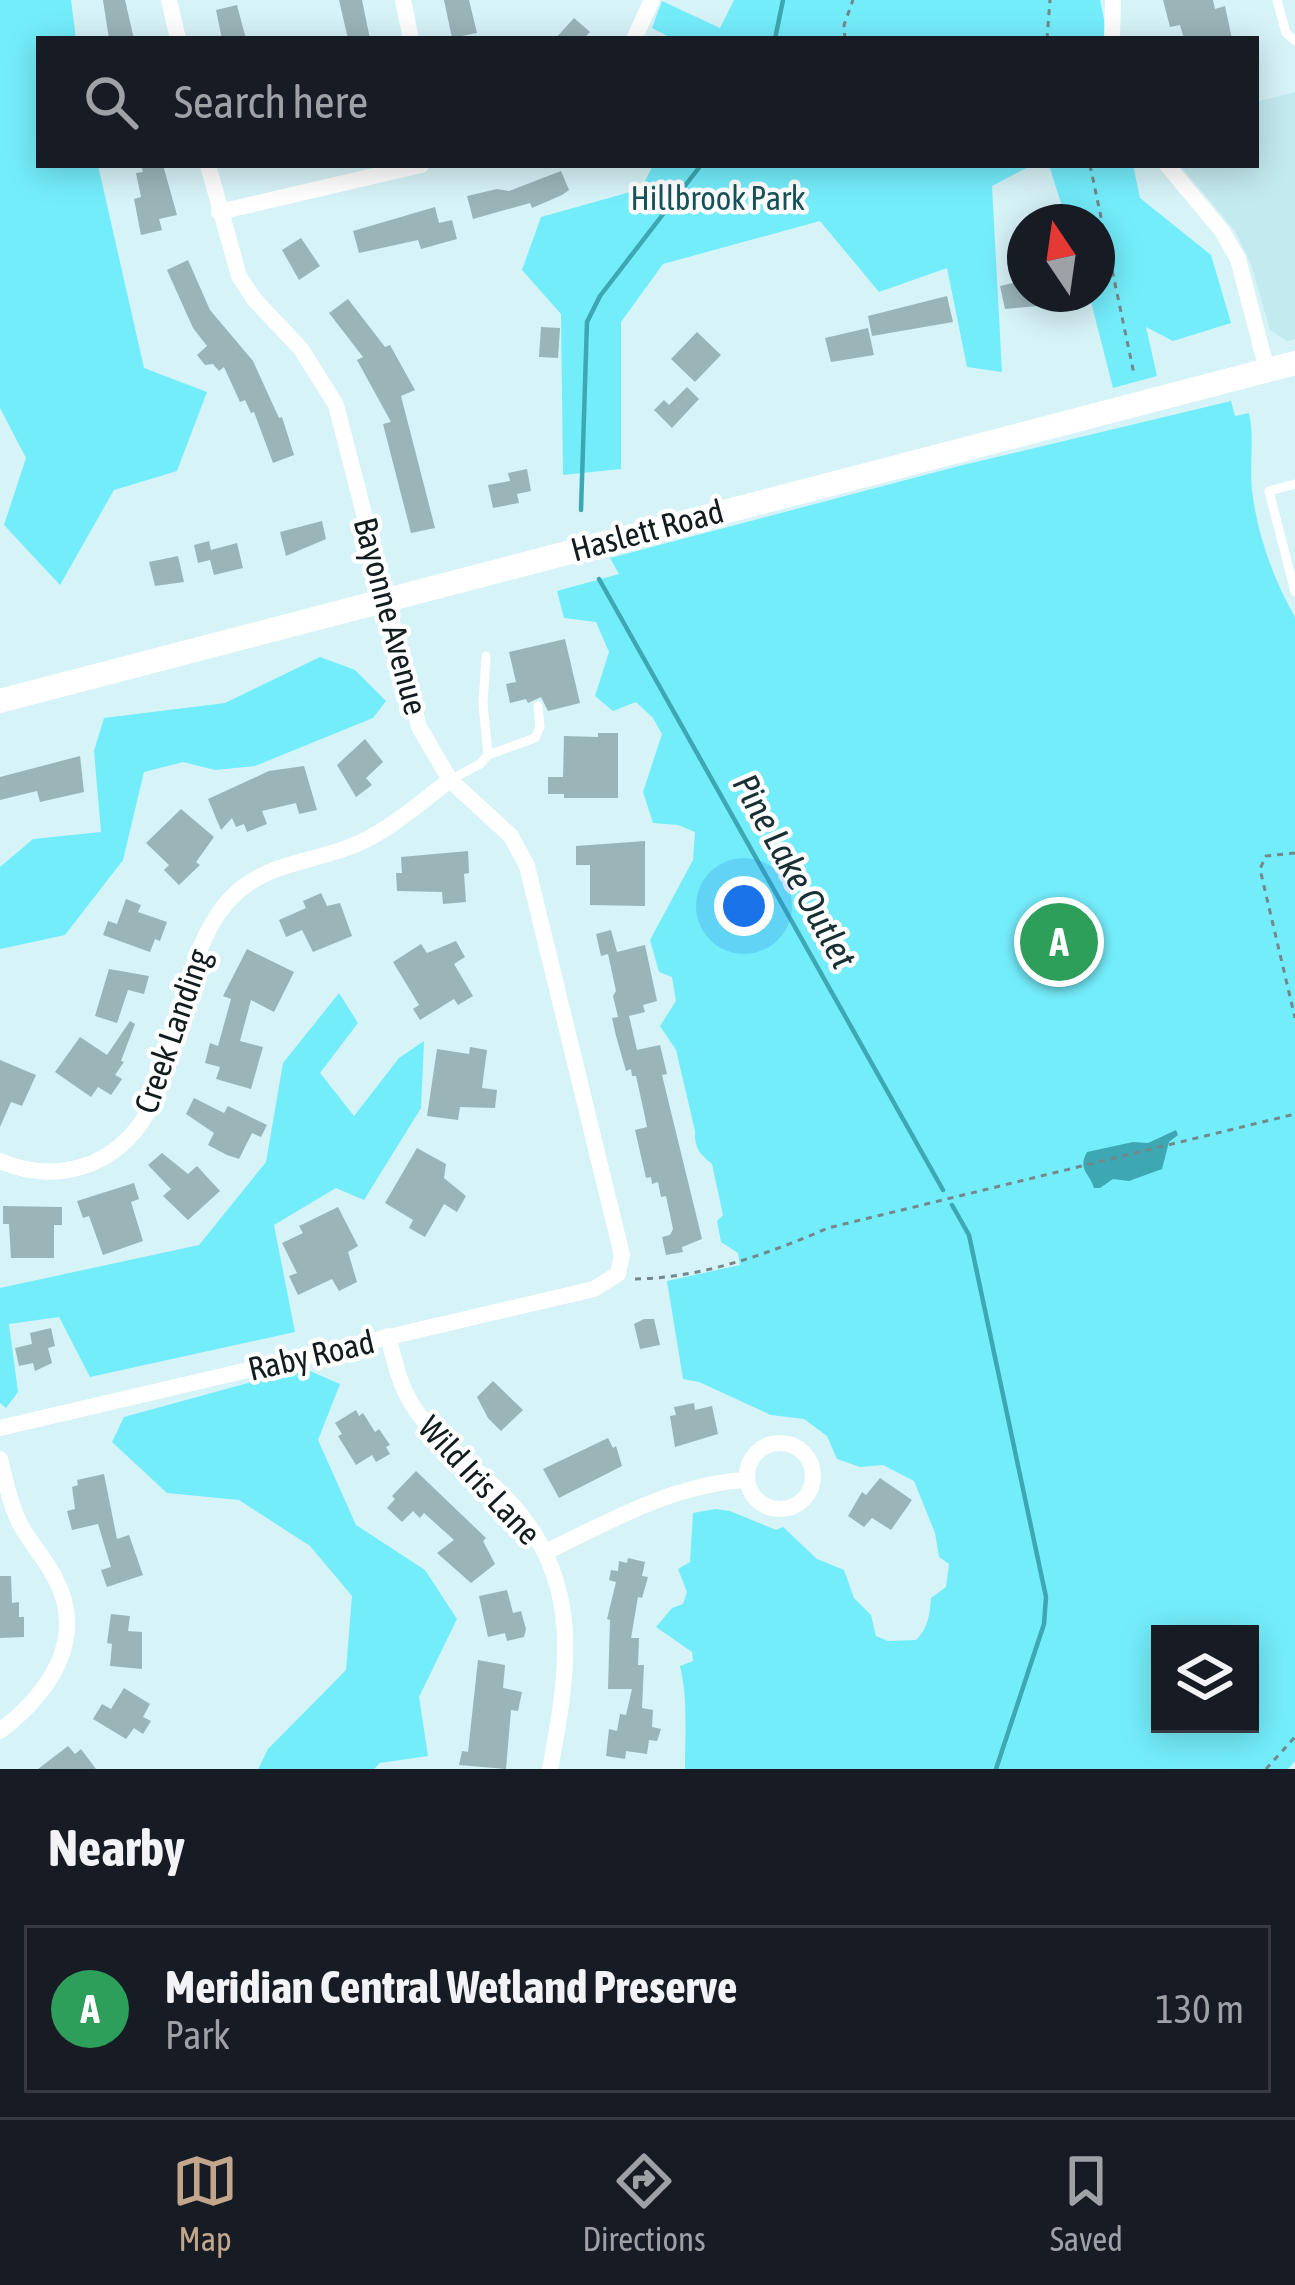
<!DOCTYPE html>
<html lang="en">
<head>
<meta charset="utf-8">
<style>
	body { margin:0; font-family:"Asap Condensed",sans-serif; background:#242831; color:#f1f3f6 }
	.controls { position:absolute; right:36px; bottom:36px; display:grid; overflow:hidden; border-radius:0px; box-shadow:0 6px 30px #0003 }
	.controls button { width:108px; height:108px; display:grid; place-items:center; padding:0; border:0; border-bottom:3px solid #363941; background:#171b24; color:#f1f3f6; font:60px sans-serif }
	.compass { position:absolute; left:1007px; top:204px; width:108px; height:108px; border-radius:50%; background:#171b24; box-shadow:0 6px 30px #0003; rotate:347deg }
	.you { position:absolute; left:744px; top:906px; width:42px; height:42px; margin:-30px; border:9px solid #fff; border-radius:50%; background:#1a73e8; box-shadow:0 0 0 18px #1a73e833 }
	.badge { display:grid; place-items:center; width:78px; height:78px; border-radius:50%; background:#c1a68c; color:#fff; font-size:39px; font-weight:700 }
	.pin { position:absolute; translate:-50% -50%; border:6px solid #fff; box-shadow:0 3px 12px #0006 }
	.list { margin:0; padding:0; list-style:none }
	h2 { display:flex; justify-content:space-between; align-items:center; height:156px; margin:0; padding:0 48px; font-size:51px }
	h2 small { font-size:39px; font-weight:400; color:#9ea1a6 }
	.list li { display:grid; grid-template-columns:78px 1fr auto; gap:36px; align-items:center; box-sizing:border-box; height:168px; margin:0 24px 24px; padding:0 24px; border:3px solid #363941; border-radius:0px }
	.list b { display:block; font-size:45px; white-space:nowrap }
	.list p { margin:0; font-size:39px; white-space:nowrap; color:#9ea1a6 }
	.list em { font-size:39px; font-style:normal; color:#9ea1a6 }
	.icon { flex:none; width:66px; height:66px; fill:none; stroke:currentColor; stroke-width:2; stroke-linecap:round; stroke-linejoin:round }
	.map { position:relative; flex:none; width:1295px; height:1769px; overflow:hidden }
	.search { position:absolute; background:#171b24; box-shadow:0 6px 30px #0003; left:36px; right:36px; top:36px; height:132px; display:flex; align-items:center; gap:30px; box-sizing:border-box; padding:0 42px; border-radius:0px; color:#9ea1a6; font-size:45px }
	.sheet { height:348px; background:#171b24 }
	nav { display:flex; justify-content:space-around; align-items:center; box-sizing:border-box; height:168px; border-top:3px solid #363941; background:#171b24; font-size:33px; color:#9ea1a6 }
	nav a { display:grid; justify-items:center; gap:6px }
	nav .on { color:#c1a68c }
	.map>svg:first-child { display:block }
	.built { fill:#c3eaef }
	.green { fill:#74edfb; fill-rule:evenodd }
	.water { fill:#3da8b4 }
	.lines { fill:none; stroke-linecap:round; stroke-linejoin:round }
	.stream { stroke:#3da8b4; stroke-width:4.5 }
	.building { fill:#99b5b8 }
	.path { stroke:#74878a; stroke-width:3; stroke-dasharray:6 6; stroke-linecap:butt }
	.service { stroke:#fff; stroke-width:9 }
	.minor { stroke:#fff; stroke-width:16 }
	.secondary { stroke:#fff; stroke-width:24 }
	.labels { text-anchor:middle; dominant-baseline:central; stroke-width:9; stroke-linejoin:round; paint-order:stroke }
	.park-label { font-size:33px; fill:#17535a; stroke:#fff }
	.street-label { font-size:33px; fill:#121c1e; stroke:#fff }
	.water-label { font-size:36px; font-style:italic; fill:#183033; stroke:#fff }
</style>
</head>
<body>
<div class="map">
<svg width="1295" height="1769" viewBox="0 0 1295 1769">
	<rect width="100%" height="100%" fill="#d6f3f7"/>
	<path class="built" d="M 1295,92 L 1295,339 L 1287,341 L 1270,330 L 1251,264 L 1235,231 L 1180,165 L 1256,165 L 1256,102 Z"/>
	<path class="green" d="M 0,0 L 71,0 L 76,39 L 39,39 L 39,165 L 98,165 L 144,368 L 207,392 L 177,471 L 114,490 L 60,585 L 4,525 L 26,458 L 0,408 Z
		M 734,0 L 1100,0 L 1108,39 L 673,39 L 652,28 L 662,1 L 720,28 Z
		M 653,165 L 1032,165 L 992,186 L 1002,372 L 967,367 L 947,268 L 879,292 L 820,221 L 663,264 L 621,322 L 621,469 L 563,475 L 561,314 L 522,270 L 541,217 L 641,189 Z
		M 1049,165 L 1133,165 L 1140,198 L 1211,255 L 1231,323 L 1173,341 L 1146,327 L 1157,376 L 1113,388 L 1089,294 L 1097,294 L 1097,222 L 1067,222 Z
		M 1231,401 L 1235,416 L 1249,413 C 1255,439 1249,464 1252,490 C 1257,534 1273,579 1295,617 L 1295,1761 L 1288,1769 L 685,1769 C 685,1733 688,1699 680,1666 L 693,1661 L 692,1652 L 656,1627 L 672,1608 L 683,1604 L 687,1592 L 678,1569 L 690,1562 L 693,1513 L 715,1509 L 730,1511 L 776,1530 L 783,1527 L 817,1559 L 844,1570 L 854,1598 L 871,1615 L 876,1636 L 888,1641 L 916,1640 C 928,1628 930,1614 931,1598 L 946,1587 L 949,1564 L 939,1557 L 935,1533 L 914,1481 L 883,1465 L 860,1467 L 837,1459 L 827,1436 L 804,1419 L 771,1415 L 699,1382 L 683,1379 L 667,1281 L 740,1265 L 738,1253 L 721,1242 L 717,1221 L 723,1215 L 712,1164 C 700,1154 694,1148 695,1131 L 676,1050 L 660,1026 L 676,1001 L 672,977 L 659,972 L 650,940 L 693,860 L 695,832 L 678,825 L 653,823 L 643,792 L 662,734 L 653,718 L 636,702 L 613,711 L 595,696 L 609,652 L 596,622 L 564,618 L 557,591 L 619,574 L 610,558 L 959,466 ZM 1160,1634 L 1250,1634 L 1250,1724 L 1160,1724 Z
		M 320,657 L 355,670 L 386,701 L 373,718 L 255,766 L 215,770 L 183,762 L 144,772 L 123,860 L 65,935 L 0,949 L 0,867 L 33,839 L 101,832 L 94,751 L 104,718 L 225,703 Z
		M 339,993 L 358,1023 L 320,1073 L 354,1116 L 399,1058 L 424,1041 L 421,1108 L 364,1200 L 336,1188 L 274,1225 L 295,1332 L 90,1377 L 59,1317 L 9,1324 L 18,1392 L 6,1408 L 0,1403 L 0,1288 L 199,1245 L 266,1162 L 283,1063 Z
		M 303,1368 L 340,1384 L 318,1440 L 356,1525 L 425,1570 L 457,1619 L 419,1697 L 428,1756 L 380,1763 L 374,1769 L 258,1769 L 268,1749 L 346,1670 L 352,1596 L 310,1546 L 239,1500 L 167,1493 L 112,1442 L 124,1417 Z"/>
	<path class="water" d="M 1176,1130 L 1178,1135 L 1169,1142 L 1162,1169 L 1129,1181 L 1113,1179 L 1100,1188 L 1094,1188 C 1090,1173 1077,1170 1087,1152 L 1133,1142 L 1148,1143 Z"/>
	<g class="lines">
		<path class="stream" d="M 775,39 L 783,0
			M 581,510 L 587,322 L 600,296 L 701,165
			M 599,579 L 943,1190
			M 952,1205 L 969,1235 L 1046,1597 L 1044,1624 L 996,1769"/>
	</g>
	<path class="building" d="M 103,0 L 125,0 L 134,39 L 109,39 Z
		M 339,0 L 362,0 L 370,39 L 348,39 Z
		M 444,0 L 469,0 L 477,33 L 452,38 Z
		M 1163,0 L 1213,0 L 1215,9 L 1225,6 L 1232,39 L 1184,39 L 1180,25 L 1170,27 Z
		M 237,5 L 246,39 L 222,39 L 216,10 Z
		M 574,18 L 590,32 L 583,39 L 555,39 Z
		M 141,165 L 163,165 L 177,215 L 159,219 L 162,230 L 141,235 L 134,199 L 141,197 L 136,173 L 143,172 Z
		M 561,171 L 569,190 L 562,195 L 532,208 L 530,203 L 473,219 L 467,196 L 497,189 L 509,191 Z
		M 435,207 L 439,223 L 452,220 L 457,239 L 421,249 L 418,240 L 359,253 L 353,231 Z
		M 301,238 L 320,266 L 299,280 L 282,250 Z
		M 188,260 L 210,310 L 253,361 L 279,418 L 282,417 L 294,455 L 273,463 L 254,412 L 251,413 L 245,400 L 240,402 L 224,367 L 219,371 L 213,364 L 205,365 L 197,355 L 207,346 L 193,328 L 167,270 Z
		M 1025,280 L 1025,294 L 1034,294 L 1037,306 L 1005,309 L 1000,286 Z
		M 947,296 L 953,322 L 872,336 L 868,316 Z
		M 348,299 L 385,347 L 390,345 L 415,390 L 401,396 L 435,528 L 411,533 L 383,424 L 391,422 L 357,360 L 363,357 L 329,313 Z
		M 541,327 L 560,328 L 558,358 L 539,357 Z
		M 868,328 L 874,355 L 831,362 L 825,338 Z
		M 697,332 L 721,355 L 695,382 L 671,359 Z
		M 687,387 L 699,399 L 672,428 L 654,410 L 664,400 L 669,405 Z
		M 527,469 L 531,491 L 517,494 L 519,503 L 493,508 L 488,485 L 510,481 L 508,473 Z
		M 322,521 L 326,539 L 286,556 L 280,532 Z
		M 209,541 L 211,550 L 237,543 L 243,568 L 214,575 L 210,560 L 198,563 L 194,545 Z
		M 178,556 L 184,582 L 155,586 L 149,562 Z
		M 565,639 L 580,703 L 548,711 L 541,697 L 528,703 L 526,699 L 510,703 L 506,684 L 516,682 L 509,652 Z
		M 598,733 L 618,733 L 618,798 L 564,798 L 564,794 L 548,794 L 548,777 L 563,777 L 564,736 L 598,737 Z
		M 365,739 L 383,762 L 366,778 L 372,785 L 356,797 L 337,765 Z
		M 80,756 L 84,792 L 40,802 L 37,791 L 0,800 L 0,777 Z
		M 304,766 L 317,810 L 299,814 L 296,803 L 262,811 L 267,824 L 247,832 L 244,824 L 236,827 L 232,818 L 221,830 L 208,799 L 269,771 Z
		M 181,809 L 214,837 L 196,862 L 200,865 L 179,885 L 164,870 L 169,865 L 146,843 Z
		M 645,841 L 645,906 L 590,905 L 590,865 L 576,865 L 576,846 Z
		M 468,851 L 469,873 L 464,874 L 466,902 L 443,904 L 442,892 L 397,891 L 396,873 L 402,873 L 401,857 Z
		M 321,893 L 327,906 L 340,903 L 352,936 L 313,952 L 302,930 L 286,937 L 279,920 L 306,908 L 303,901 Z
		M 126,899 L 141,905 L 138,912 L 167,922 L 160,941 L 155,939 L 150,952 L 103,935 L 108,921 L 117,924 Z
		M 611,930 L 617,952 L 645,945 L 657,1001 L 643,1005 L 645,1012 L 629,1016 L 637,1050 L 660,1045 L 667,1074 L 662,1075 L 702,1239 L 682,1247 L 683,1252 L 666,1255 L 662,1237 L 670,1235 L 673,1229 L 666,1196 L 661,1197 L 658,1182 L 652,1184 L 651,1177 L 646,1178 L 635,1130 L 647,1127 L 642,1103 L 636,1076 L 632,1076 L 631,1069 L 626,1071 L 616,1036 L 612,1018 L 618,1017 L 613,996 L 616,991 L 608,954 L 601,956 L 596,934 Z
		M 456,941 L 465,957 L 454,964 L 473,996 L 458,1005 L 454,999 L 420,1020 L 413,1009 L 419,1005 L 393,962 L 421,944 L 427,953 Z
		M 247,949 L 294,972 L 274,1012 L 251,1000 L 240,1041 L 263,1047 L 251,1089 L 216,1079 L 220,1067 L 205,1063 L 210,1043 L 218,1046 L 231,999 L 223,996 Z
		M 109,969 L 149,976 L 144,994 L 128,990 L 117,1023 L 95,1016 Z
		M 130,1021 L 135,1024 L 121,1061 L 124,1062 L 115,1075 L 122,1079 L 111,1095 L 98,1087 L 91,1097 L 55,1072 L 80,1037 L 107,1055 Z
		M 470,1047 L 487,1050 L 482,1088 L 497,1090 L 495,1108 L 460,1107 L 458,1120 L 427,1116 L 437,1049 L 469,1054 Z
		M 0,1060 L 36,1075 L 22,1106 L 11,1102 L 0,1127 Z
		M 194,1098 L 224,1113 L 228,1106 L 267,1125 L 261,1137 L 252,1133 L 239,1159 L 227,1155 L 208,1145 L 214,1133 L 186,1114 Z
		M 417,1148 L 446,1164 L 444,1178 L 466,1196 L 457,1212 L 444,1204 L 425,1237 L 409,1228 L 413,1220 L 385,1203 Z
		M 162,1153 L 188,1174 L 197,1166 L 220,1191 L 188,1220 L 163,1196 L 171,1189 L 148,1165 Z
		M 134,1183 L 139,1199 L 131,1202 L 143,1241 L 103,1255 L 89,1216 L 83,1218 L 77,1201 Z
		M 3,1206 L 62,1207 L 62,1225 L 54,1225 L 54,1258 L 11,1258 L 9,1224 L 3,1224 Z
		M 338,1207 L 358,1246 L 348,1252 L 357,1282 L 339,1291 L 332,1279 L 298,1295 L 289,1276 L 297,1273 L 282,1243 L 303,1233 L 299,1226 Z
		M 644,1319 L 654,1319 L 660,1345 L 640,1349 L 634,1324 Z
		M 51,1328 L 55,1346 L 48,1348 L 52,1363 L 35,1371 L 33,1363 L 19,1366 L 15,1348 L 32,1344 L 30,1333 Z
		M 493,1381 L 523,1410 L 501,1431 L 488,1418 L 477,1397 Z
		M 694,1403 L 695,1410 L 712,1406 L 718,1434 L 675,1447 L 670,1416 L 676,1415 L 674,1407 Z
		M 356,1410 L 359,1416 L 363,1413 L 375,1432 L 379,1429 L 390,1445 L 386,1447 L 390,1454 L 376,1462 L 372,1455 L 356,1465 L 338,1436 L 342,1434 L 335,1423 Z
		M 608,1438 L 613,1448 L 616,1446 L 622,1466 L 559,1498 L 543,1469 Z
		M 416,1471 L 486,1538 L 483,1541 L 495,1564 L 471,1583 L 437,1553 L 454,1540 L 424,1513 L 420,1518 L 413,1511 L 402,1522 L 387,1508 L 395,1499 L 392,1496 Z
		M 104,1474 L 117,1539 L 129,1535 L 143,1575 L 107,1587 L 101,1570 L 111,1567 L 98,1524 L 72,1530 L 67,1511 L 75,1509 L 72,1487 L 78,1485 L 77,1480 Z
		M 880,1478 L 912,1500 L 891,1530 L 872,1518 L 864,1527 L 848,1516 L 862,1492 L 866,1495 Z
		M 628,1558 L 645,1562 L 642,1576 L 648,1577 L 642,1598 L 638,1597 L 631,1638 L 639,1638 L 638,1665 L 644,1665 L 642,1708 L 653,1710 L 652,1727 L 661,1729 L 657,1741 L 649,1740 L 647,1754 L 626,1751 L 625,1759 L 606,1756 L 609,1729 L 617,1731 L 620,1714 L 626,1715 L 632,1689 L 608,1689 L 610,1620 L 607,1619 L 616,1582 L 609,1580 L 611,1570 L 618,1571 L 619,1561 L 627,1563 Z
		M 0,1576 L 11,1576 L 12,1603 L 19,1602 L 19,1617 L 24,1617 L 24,1637 L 0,1638 Z
		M 507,1590 L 513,1613 L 521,1611 L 526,1629 L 524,1637 L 507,1641 L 505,1633 L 488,1637 L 479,1596 Z
		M 111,1614 L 130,1616 L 128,1631 L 142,1632 L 142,1669 L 110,1666 L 112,1644 L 107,1643 Z
		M 478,1660 L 505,1665 L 503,1688 L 522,1692 L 518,1711 L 511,1710 L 506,1769 L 459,1765 L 462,1751 L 468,1752 Z
		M 124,1688 L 150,1704 L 143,1717 L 151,1721 L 143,1734 L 134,1728 L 126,1739 L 93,1719 L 102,1704 L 111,1709 Z
		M 68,1746 L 75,1754 L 81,1749 L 96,1769 L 38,1769 Z"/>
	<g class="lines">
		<path class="path" d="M 845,39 L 844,25 L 853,0
			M 1047,39 L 1050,0
			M 1090,165 L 1134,374
			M 1295,853 L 1266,856 L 1260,869 L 1295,1018
			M 635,1279 C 701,1278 768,1254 828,1228 L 1295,1114
			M 1266,1769 L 1295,1737"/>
		<path class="service" d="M 1277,0 L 1286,33 L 1295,41
			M 1295,484 L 1269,491 L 1295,592
			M 488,755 L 535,738 L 540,727 L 538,706
			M 450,780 L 480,764 L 488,755 L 483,704 L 486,656"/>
		<path class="minor" d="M 169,0 L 178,39
			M 403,0 L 411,39
			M 634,39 L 652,0
			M 1112,39 L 1113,0
			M 1167,165 L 1222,231 L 1238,259 L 1267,370
			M 219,212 L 421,165
			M 0,1161 C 26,1172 54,1175 81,1167 C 196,1132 160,968 233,896 C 269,860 316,863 359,843 C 392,828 421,802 450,780
			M 388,1336 C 394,1360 400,1386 413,1406 C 436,1442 477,1467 506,1498 C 584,1579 569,1668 550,1769
			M 0,1428 L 594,1289 L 618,1274 L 622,1255 L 527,866 L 511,836 L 450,780 L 419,727 L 336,405 L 301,349 L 254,299 L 239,276 L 208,165
			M747 1476a33 33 0 1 1 66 0a33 33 0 1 1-66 0Z
			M 0,1459 C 5,1480 10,1503 19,1522 C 29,1542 45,1558 55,1578 C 88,1640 48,1694 0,1731
			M 546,1552 C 610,1521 674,1484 746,1480"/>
		<path class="secondary" d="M 0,701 L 1295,363"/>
	</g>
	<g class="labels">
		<g class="park-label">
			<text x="718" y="198">Hillbrook Park</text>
		</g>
		<g class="street-label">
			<text transform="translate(647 530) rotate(-15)">Haslett Road</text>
			<text transform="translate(391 616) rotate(75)">Bayonne Avenue</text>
			<text transform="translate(172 1031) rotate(-71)">Creek Landing</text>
			<text transform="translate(311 1355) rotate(-13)">Raby Road</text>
			<text transform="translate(480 1480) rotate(47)">Wild Iris Lane</text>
		</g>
		<g class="water-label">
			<text transform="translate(795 871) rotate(61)">Pine Lake Outlet</text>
		</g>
	</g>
</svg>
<div class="controls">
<button><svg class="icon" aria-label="layers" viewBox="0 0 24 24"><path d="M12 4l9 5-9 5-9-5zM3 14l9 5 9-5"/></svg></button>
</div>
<svg class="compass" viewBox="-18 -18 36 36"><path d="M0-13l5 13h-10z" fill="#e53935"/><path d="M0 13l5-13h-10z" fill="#9ea1a6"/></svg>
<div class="you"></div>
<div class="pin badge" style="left:1059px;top:942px;background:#2e9e5b">A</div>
<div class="search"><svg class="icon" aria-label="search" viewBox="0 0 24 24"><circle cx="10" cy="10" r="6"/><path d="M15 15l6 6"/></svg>Search here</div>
</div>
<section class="sheet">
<h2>Nearby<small></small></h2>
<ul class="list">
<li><span class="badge" style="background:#2e9e5b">A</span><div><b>Meridian Central Wetland Preserve</b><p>Park</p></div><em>130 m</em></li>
</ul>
</section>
<nav>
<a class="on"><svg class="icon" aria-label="map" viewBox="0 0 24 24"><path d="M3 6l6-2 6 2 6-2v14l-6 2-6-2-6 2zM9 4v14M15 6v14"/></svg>Map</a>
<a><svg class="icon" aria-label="directions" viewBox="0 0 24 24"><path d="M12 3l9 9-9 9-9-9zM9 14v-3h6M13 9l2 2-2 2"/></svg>Directions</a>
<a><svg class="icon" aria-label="saved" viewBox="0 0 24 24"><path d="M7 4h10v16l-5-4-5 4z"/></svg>Saved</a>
</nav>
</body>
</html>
